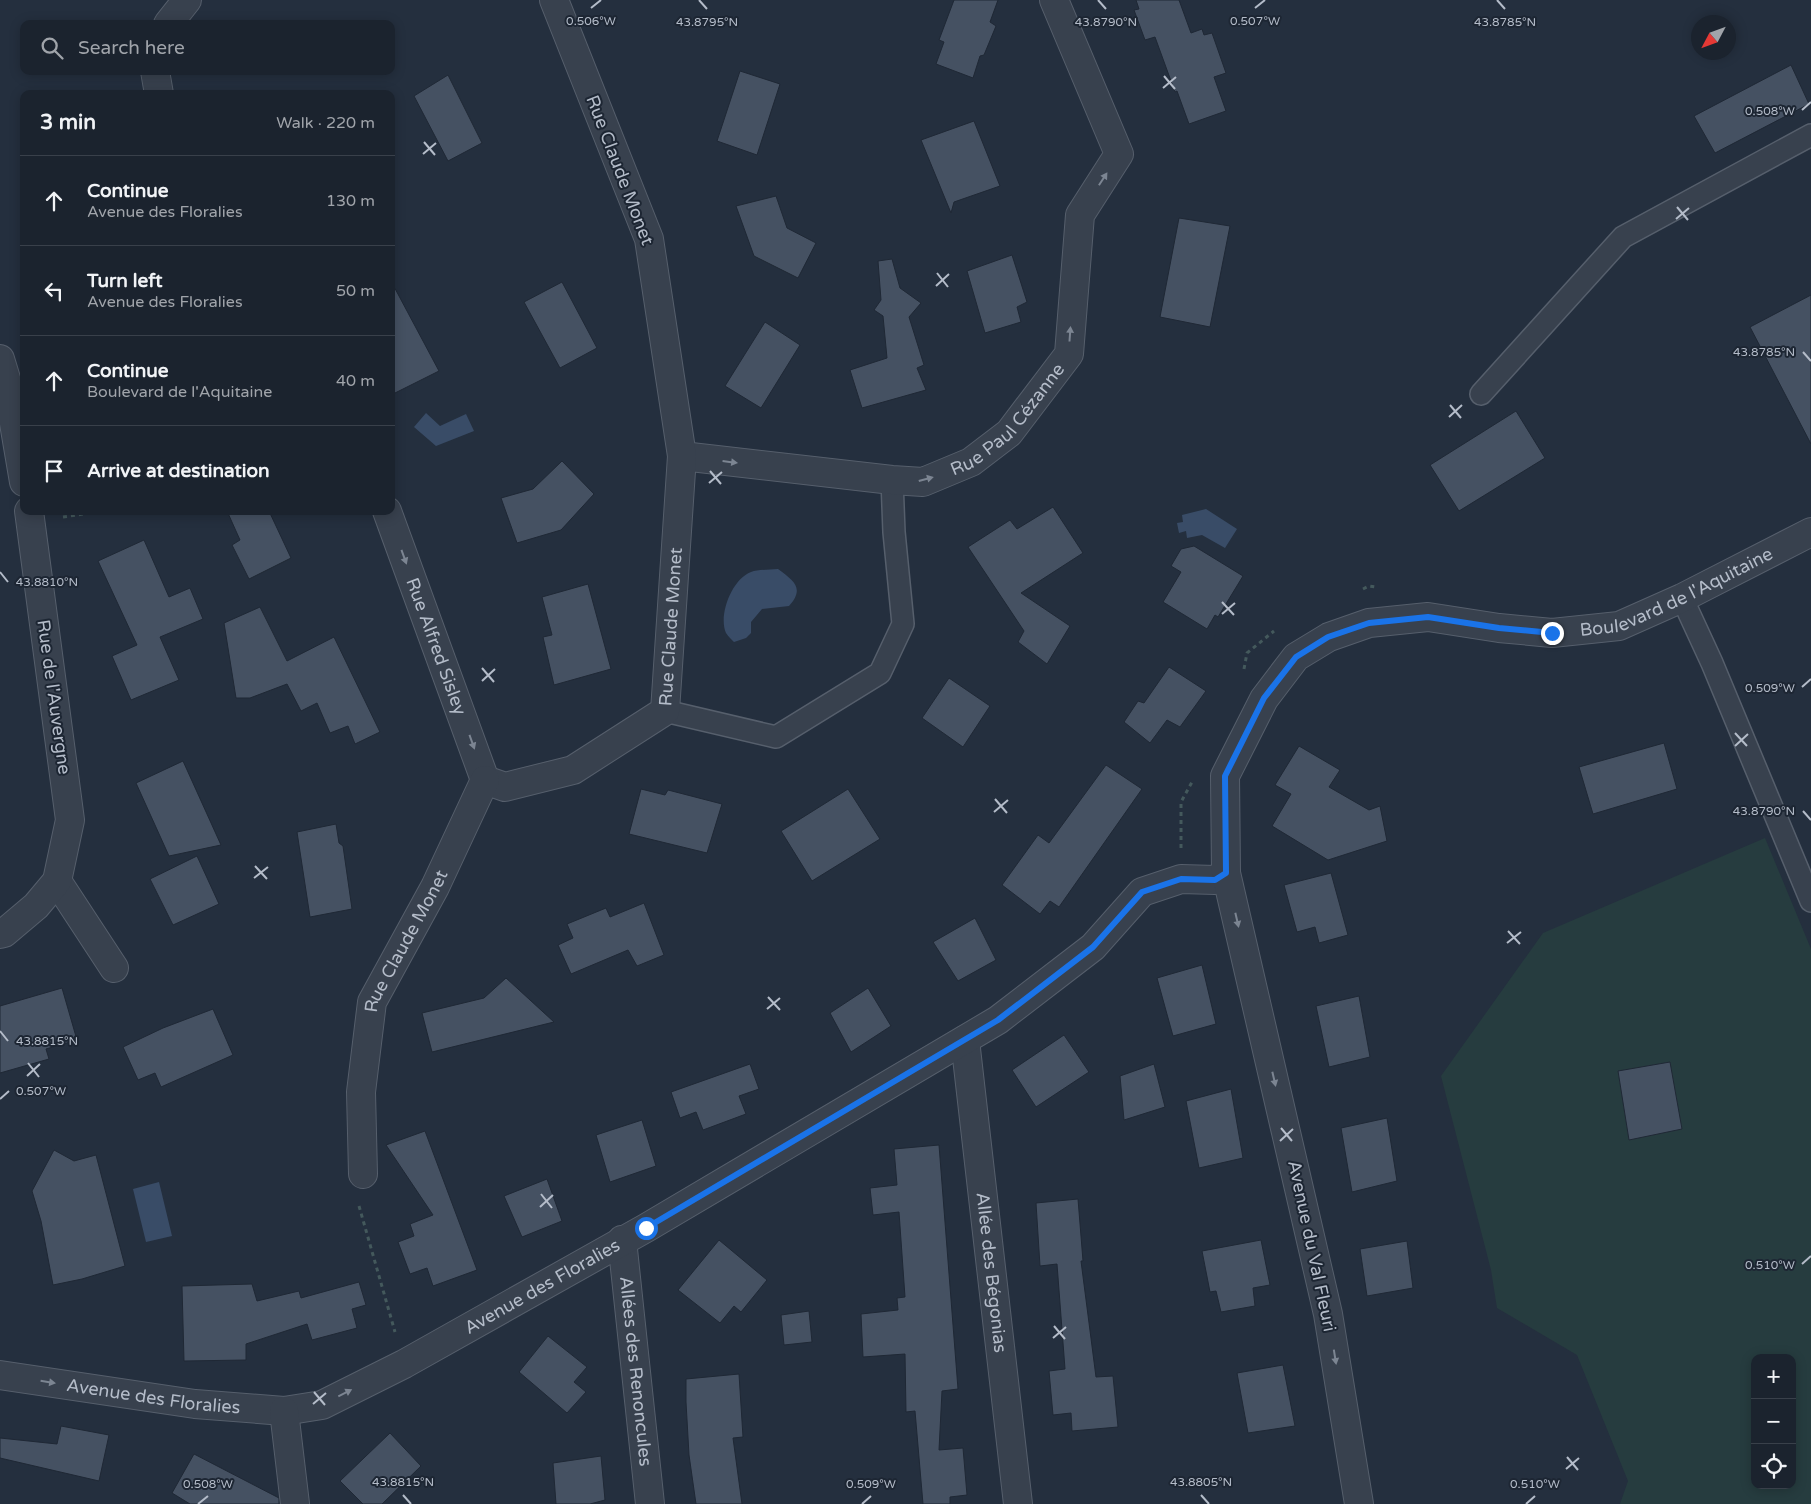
<!DOCTYPE html>
<html lang="en">
<head>
<meta charset="utf-8">
<style>
	body { margin:0; font-family:"Varela Round",sans-serif; background:#242b36; color:#f1f3f6 }
	.controls { position:absolute; right:15px; bottom:15px; display:grid; overflow:hidden; border-radius:10px; box-shadow:0 2px 12px #0003 }
	.controls button { width:45px; height:45px; display:grid; place-items:center; padding:0; border:0; border-bottom:1px solid #39404a; background:#1b232e; color:#f1f3f6; font:25px sans-serif }
	.compass { position:absolute; left:1691px; top:15px; width:45px; height:45px; border-radius:50%; background:#1b232e; box-shadow:0 2px 12px #0003; rotate:229deg }
	.stop { position:absolute; width:15px; height:15px; margin:-11px; border:4px solid #1a73e8; border-radius:50%; background:#fff }
	.stop.end { background:#1a73e8; border-color:#fff; box-shadow:0 1px 5px #0008 }
	.list { margin:0; padding:0; list-style:none }
	h2 { display:flex; justify-content:space-between; align-items:center; height:65px; margin:0; padding:0 20px; font-size:21px }
	h2 small { font-size:16px; font-weight:400; color:#a0a4aa }
	.list li { display:grid; grid-template-columns:32px 1fr auto; gap:15px; align-items:center; box-sizing:border-box; height:90px; padding:0 20px; border-top:1px solid #39404a }
	.list b { display:block; font-size:19px; white-space:nowrap }
	.list p { margin:0; font-size:16px; white-space:nowrap; color:#a0a4aa }
	.list em { font-size:16px; font-style:normal; color:#a0a4aa }
	.icon { flex:none; width:28px; height:28px; fill:none; stroke:currentColor; stroke-width:2; stroke-linecap:round; stroke-linejoin:round }
	.map { position:relative; flex:none; width:1811px; height:1504px; overflow:hidden }
	.search { position:absolute; background:#1b232e; box-shadow:0 2px 12px #0003; left:20px; top:20px; width:375px; height:55px; display:flex; align-items:center; gap:12px; box-sizing:border-box; padding:0 18px; border-radius:10px; color:#a0a4aa; font-size:19px }
	.panel { position:absolute; background:#1b232e; box-shadow:0 2px 12px #0003; left:20px; top:90px; width:375px; height:425px; border-radius:10px }
	.map>svg:first-child { display:block }
	.green { fill:#263c3f; fill-rule:evenodd }
	.water { fill:#394c67 }
	.building { fill:#455162; stroke:#1f2835 }
	.lines { fill:none; stroke-linecap:round; stroke-linejoin:round }
	.lane-casing { stroke:#565f6c; stroke-width:24 }
	.street-casing { stroke:#565f6c; stroke-width:30 }
	.path { stroke:#44595c; stroke-width:3; stroke-dasharray:4 4; stroke-linecap:butt }
	.lane { stroke:#38414e; stroke-width:21 }
	.street { stroke:#38414e; stroke-width:28 }
	.oneway { fill:#7c8592 }
	.route { stroke:#1a73e8; stroke-width:6 }
	.ticks { fill:none; stroke:#b4bcc9; stroke-width:2 }
	.labels { text-anchor:middle; dominant-baseline:central; stroke-width:4; stroke-linejoin:round; paint-order:stroke }
	.street-label { font-size:18px; fill:#b4bcc9; stroke:#1d2633 }
	.ticks-label { font-size:12px; text-anchor:middle; fill:#b4bcc9; stroke:#1d2633; stroke-width:4; stroke-linejoin:round; paint-order:stroke }
</style>
</head>
<body>
<div class="map">
<svg width="1811" height="1504" viewBox="0 0 1811 1504">
	<rect width="100%" height="100%" fill="#242f3e"/>
	<path class="green" d="M 1765,838 L 1811,949 L 1811,1504 L 1620,1504 L 1628,1481 L 1577,1355 L 1497,1308 L 1491,1270 L 1441,1076 L 1543,933 ZM 1755,1358 L 1792,1358 L 1792,1485 L 1755,1485 Z"/>
	<path class="water" d="M 426,413 L 440,426 L 466,414 L 474,431 L 436,446 L 414,427 Z
		M 1206,509 L 1237,529 L 1225,548 L 1202,535 L 1187,538 L 1186,531 L 1179,533 L 1177,523 L 1183,522 L 1182,515 Z
		M 778,569 C 794,581 805,588 789,606 L 762,609 L 751,622 L 751,633 L 746,638 L 734,642 C 732,640 728,636 726,633 C 718,615 732,579 751,572 C 758,569 770,570 778,569 Z
		M 159,1182 L 172,1236 L 146,1242 L 133,1189 Z"/>
	<path class="building" d="M 954,0 L 998,0 L 990,22 L 996,26 L 984,55 L 980,56 L 973,78 L 936,64 L 944,42 L 939,40 Z
		M 1136,0 L 1179,0 L 1191,33 L 1202,29 L 1204,35 L 1212,33 L 1226,73 L 1214,77 L 1226,111 L 1189,124 L 1177,91 L 1175,92 L 1155,37 L 1145,40 L 1134,10 L 1139,9 Z
		M 1791,65 L 1809,104 L 1715,153 L 1694,116 Z
		M 740,71 L 780,84 L 757,155 L 717,141 Z
		M 448,75 L 482,143 L 448,161 L 414,96 Z
		M 974,121 L 1000,186 L 954,202 L 951,213 L 921,140 Z
		M 776,196 L 787,228 L 816,243 L 798,278 L 754,256 L 736,206 Z
		M 1179,218 L 1230,226 L 1210,327 L 1160,317 Z
		M 1012,255 L 1027,302 L 1017,307 L 1021,322 L 985,333 L 967,271 Z
		M 892,259 L 900,288 L 921,303 L 909,317 L 924,365 L 917,368 L 926,390 L 862,408 L 850,370 L 887,358 L 883,316 L 874,310 L 881,300 L 878,261 Z
		M 391,281 L 439,371 L 391,395 Z
		M 562,282 L 597,348 L 560,368 L 524,302 Z
		M 1811,295 L 1811,444 L 1750,327 Z
		M 765,322 L 800,345 L 761,408 L 725,386 Z
		M 1516,411 L 1545,458 L 1459,511 L 1430,465 Z
		M 562,461 L 594,494 L 561,530 L 517,543 L 501,498 L 533,489 Z
		M 1053,507 L 1083,553 L 1021,593 L 1070,626 L 1047,664 L 1018,642 L 1024,631 L 968,547 L 1010,520 L 1017,529 Z
		M 227,511 L 269,511 L 291,558 L 249,579 L 232,545 L 240,540 Z
		M 144,540 L 169,597 L 190,588 L 203,619 L 160,637 L 179,680 L 131,700 L 112,656 L 137,645 L 98,561 Z
		M 1194,546 L 1243,576 L 1218,617 L 1215,615 L 1207,629 L 1163,602 L 1181,572 L 1171,566 L 1181,549 Z
		M 588,584 L 611,669 L 554,685 L 543,637 L 552,635 L 542,597 Z
		M 260,607 L 287,661 L 334,637 L 380,732 L 355,744 L 348,726 L 330,733 L 317,703 L 301,711 L 287,684 L 250,698 L 236,698 L 224,623 Z
		M 1169,667 L 1206,691 L 1180,727 L 1167,720 L 1150,743 L 1124,722 L 1138,701 L 1144,703 Z
		M 949,678 L 990,706 L 963,747 L 922,718 Z
		M 1664,743 L 1677,789 L 1593,814 L 1579,767 Z
		M 1299,746 L 1340,770 L 1329,787 L 1369,810 L 1380,806 L 1387,841 L 1328,860 L 1272,826 L 1291,794 L 1275,785 Z
		M 183,761 L 221,845 L 169,856 L 136,783 Z
		M 1106,765 L 1142,789 L 1059,907 L 1050,901 L 1040,914 L 1002,885 L 1038,835 L 1049,843 Z
		M 641,789 L 665,795 L 668,790 L 722,804 L 707,853 L 629,834 Z
		M 848,789 L 880,839 L 812,881 L 781,831 Z
		M 336,824 L 339,843 L 343,846 L 352,909 L 310,917 L 297,832 Z
		M 197,856 L 219,904 L 173,925 L 150,879 Z
		M 1331,873 L 1348,935 L 1319,943 L 1315,927 L 1297,932 L 1284,885 Z
		M 644,903 L 664,955 L 637,966 L 628,950 L 571,974 L 558,945 L 573,938 L 567,924 L 606,908 L 610,917 Z
		M 975,918 L 996,960 L 958,981 L 933,942 Z
		M 1202,965 L 1216,1024 L 1173,1036 L 1157,978 Z
		M 506,978 L 554,1022 L 432,1052 L 422,1013 L 484,998 Z
		M 62,988 L 77,1040 L 46,1049 L 49,1059 L 0,1073 L 0,1006 Z
		M 868,988 L 891,1026 L 851,1052 L 830,1013 Z
		M 1359,996 L 1370,1057 L 1329,1067 L 1316,1006 Z
		M 213,1009 L 233,1055 L 161,1087 L 155,1073 L 138,1080 L 123,1047 L 163,1028 Z
		M 1064,1035 L 1089,1072 L 1036,1107 L 1012,1070 Z
		M 1670,1062 L 1682,1129 L 1629,1140 L 1618,1071 Z
		M 750,1064 L 759,1089 L 739,1096 L 746,1114 L 703,1130 L 696,1112 L 680,1118 L 671,1092 Z
		M 1154,1064 L 1165,1107 L 1124,1120 L 1120,1076 Z
		M 1231,1089 L 1243,1158 L 1199,1168 L 1186,1101 Z
		M 1387,1118 L 1397,1181 L 1352,1192 L 1341,1128 Z
		M 642,1120 L 656,1166 L 610,1182 L 596,1135 Z
		M 425,1131 L 477,1270 L 433,1286 L 427,1268 L 410,1274 L 398,1242 L 414,1236 L 410,1224 L 433,1215 L 386,1145 Z
		M 939,1145 L 958,1389 L 942,1391 L 939,1450 L 963,1448 L 967,1495 L 950,1497 L 950,1504 L 923,1504 L 915,1411 L 906,1412 L 905,1354 L 863,1357 L 861,1314 L 898,1310 L 897,1298 L 905,1297 L 899,1212 L 873,1215 L 870,1188 L 897,1185 L 894,1149 Z
		M 54,1150 L 74,1161 L 96,1155 L 125,1266 L 82,1279 L 53,1285 L 41,1221 L 32,1191 Z
		M 547,1179 L 562,1221 L 522,1237 L 504,1196 Z
		M 1078,1199 L 1083,1261 L 1081,1261 L 1096,1377 L 1113,1376 L 1118,1427 L 1072,1431 L 1071,1413 L 1053,1415 L 1049,1371 L 1065,1369 L 1057,1264 L 1040,1266 L 1036,1203 Z
		M 719,1240 L 767,1280 L 741,1312 L 734,1306 L 720,1323 L 678,1290 Z
		M 1261,1240 L 1270,1285 L 1253,1288 L 1255,1306 L 1221,1312 L 1216,1291 L 1210,1292 L 1202,1251 Z
		M 1407,1241 L 1413,1288 L 1367,1296 L 1360,1249 Z
		M 359,1282 L 366,1305 L 352,1309 L 357,1328 L 312,1340 L 307,1324 L 246,1344 L 246,1360 L 184,1361 L 182,1286 L 252,1284 L 257,1301 L 299,1291 L 301,1298 Z
		M 809,1311 L 812,1342 L 784,1345 L 781,1315 Z
		M 548,1336 L 587,1367 L 574,1382 L 586,1392 L 567,1413 L 519,1372 Z
		M 1283,1365 L 1295,1426 L 1248,1433 L 1237,1373 Z
		M 739,1374 L 743,1437 L 733,1438 L 742,1504 L 696,1504 L 689,1455 L 686,1402 L 686,1379 Z
		M 61,1426 L 109,1435 L 99,1481 L 0,1458 L 0,1438 L 57,1444 Z
		M 390,1433 L 421,1466 L 382,1504 L 363,1504 L 340,1481 Z
		M 194,1454 L 279,1498 L 279,1504 L 190,1504 L 172,1493 Z
		M 601,1456 L 605,1500 L 590,1504 L 556,1504 L 553,1463 Z"/>
	<g class="lines">
		<g class="lane-casing">
			<path id="lane" d="M 1481,394 L 1623,237 L 1811,135
				M 1682,598 L 1712,663 L 1811,901
				M 665,711 L 776,737 L 880,673 L 903,624 L 894,532 L 892,480"/>
		</g>
		<g class="street-casing">
			<g id="street">
				<path d="M 168,24 L 187,0"/>
				<path d="M 155,71 L 159,94"/>
				<path d="M 0,359 L 7,382 L 24,482"/>
				<path id="s1" d="M 682,456 L 892,480 L 923,482 L 971,462 L 1009,433 L 1069,354 L 1080,215 L 1119,154 L 1054,0"/>
				<path id="s2" d="M 387,511 L 485,780"/>
				<path id="s3" d="M 485,780 L 505,787 L 573,770 L 665,711 L 682,456 L 649,239 L 554,0"/>
				<path d="M 57,881 L 114,968"/>
				<path d="M 0,934 L 4,933 L 36,906 L 57,881 L 70,820 L 29,511"/>
				<path id="s4" d="M 965,1040 L 1018,1504"/>
				<path id="s5" d="M 363,1174 L 361,1092 L 372,1002 L 435,887 L 485,780"/>
				<path id="s6" d="M 622,1240 L 650,1504"/>
				<path id="s7" d="M 0,1375 L 195,1404 L 284,1411 L 322,1405 L 404,1364 L 646,1228 L 998,1020 L 1093,947 L 1142,892 L 1181,879 L 1215,880 L 1226,873"/>
				<path d="M 284,1411 L 295,1504"/>
				<path id="s8" d="M 1359,1504 L 1328,1314 L 1226,873 L 1225,776 L 1264,699 L 1296,657 L 1329,637 L 1369,623 L 1428,617 L 1499,628 L 1552,633 L 1619,626 L 1682,598 L 1811,532"/>
			</g>
		</g>
		<path class="path" d="M 63,517 L 104,511
			M 1363,589 L 1369,586 L 1376,587
			M 1244,669 L 1247,653 L 1274,631
			M 1181,848 L 1181,802 L 1192,782
			M 359,1206 L 395,1332"/>
		<use href="#lane" class="lane"/>
		<use href="#street" class="street"/>
	</g>
	<defs><path id="oneway-solid" d="M-6-.8H1V-3.2L6.5 0L1 3.2V.8H-6Z" transform="scale(1.25)"/></defs>
	<g class="oneway">
		<use href="#oneway-solid" transform="translate(1103 179) rotate(-57)"/>
		<use href="#oneway-solid" transform="translate(1070 334) rotate(-86)"/>
		<use href="#oneway-solid" transform="translate(730 462) rotate(7)"/>
		<use href="#oneway-solid" transform="translate(926 479) rotate(-15)"/>
		<use href="#oneway-solid" transform="translate(404 557) rotate(70)"/>
		<use href="#oneway-solid" transform="translate(472 742) rotate(70)"/>
		<use href="#oneway-solid" transform="translate(1237 920) rotate(77)"/>
		<use href="#oneway-solid" transform="translate(1274 1079) rotate(77)"/>
		<use href="#oneway-solid" transform="translate(1335 1357) rotate(81)"/>
		<use href="#oneway-solid" transform="translate(48 1382) rotate(9)"/>
		<use href="#oneway-solid" transform="translate(345 1393) rotate(-27)"/>
	</g>
	<g class="lines">
		<path class="route" d="M 646,1228 L 998,1020 L 1093,947 L 1142,892 L 1181,879 L 1215,880 L 1226,873 L 1225,776 L 1264,698 L 1296,657 L 1328,637 L 1369,623 L 1428,617 L 1499,628 L 1552,633"/>
	</g>
	<path class="ticks" d="M 699,0 L 707,9M 1098,0 L 1106,9M 1497,0 L 1505,9M 591,8 L 601,0M 1255,8 L 1265,0M 1164,76 L 1175,89M 1163,88 L 1176,77M 1802,110 L 1811,102M 424,142 L 435,155M 423,154 L 436,143M 1677,207 L 1688,220M 1676,219 L 1689,208M 937,273 L 948,287M 936,286 L 949,274M 1803,352 L 1811,361M 1450,405 L 1461,418M 1449,417 L 1462,405M 710,471 L 721,484M 709,483 L 722,472M 0,572 L 8,582M 1222,602 L 1234,615M 1222,614 L 1235,603M 482,668 L 494,682M 482,681 L 495,669M 1802,687 L 1811,679M 1735,733 L 1747,746M 1735,746 L 1748,734M 995,799 L 1007,813M 1803,811 L 1811,820M 994,812 L 1008,800M 255,866 L 267,879M 254,878 L 268,867M 1508,931 L 1520,944M 1507,943 L 1521,932M 768,997 L 780,1010M 767,1009 L 780,998M 0,1031 L 8,1041M 28,1063 L 39,1077M 27,1076 L 40,1064M 0,1099 L 9,1091M 1281,1128 L 1292,1141M 1280,1141 L 1293,1129M 541,1194 L 552,1208M 540,1207 L 553,1195M 1802,1264 L 1811,1256M 1054,1326 L 1065,1339M 1053,1338 L 1066,1327M 314,1392 L 325,1405M 313,1404 L 326,1393M 1567,1457 L 1578,1470M 1566,1469 L 1579,1458M 403,1495 L 411,1504M 1201,1495 L 1209,1504M 198,1504 L 208,1496M 862,1504 L 871,1496M 1526,1504 L 1535,1496"/>
	<g class="labels">
		<g class="street-label">
			<text transform="translate(620 170) rotate(69)">Rue Claude Monet</text>
			<text stroke="none"><textPath href="#s1" startOffset="350">Rue Paul Cézanne</textPath></text>
			<text stroke="none"><textPath href="#s8" startOffset="1279">Boulevard de l'Aquitaine</textPath></text>
			<text stroke="none"><textPath href="#s3" startOffset="285">Rue Claude Monet</textPath></text>
			<text stroke="none"><textPath href="#s2" startOffset="144">Rue Alfred Sisley</textPath></text>
			<text transform="translate(54 697) rotate(82)">Rue de l'Auvergne</text>
			<text stroke="none"><textPath href="#s5" startOffset="242">Rue Claude Monet</textPath></text>
			<text transform="translate(1312 1246) rotate(78)">Avenue du Val Fleuri</text>
			<text stroke="none"><textPath href="#s4" startOffset="234">Allée des Bégonias</textPath></text>
			<text stroke="none"><textPath href="#s7" startOffset="575">Avenue des Floralies</textPath></text>
			<text stroke="none"><textPath href="#s6" startOffset="132">Allées des Renoncules</textPath></text>
			<text stroke="none"><textPath href="#s7" startOffset="155">Avenue des Floralies</textPath></text>
		</g>
	</g>
	<g class="ticks-label">
		<text x="591" y="25">0.506°W</text>
		<text x="1255" y="25">0.507°W</text>
		<text x="707" y="26">43.8795°N</text>
		<text x="1106" y="26">43.8790°N</text>
		<text x="1505" y="26">43.8785°N</text>
		<text x="1770" y="115">0.508°W</text>
		<text x="1764" y="356">43.8785°N</text>
		<text x="47" y="586">43.8810°N</text>
		<text x="1770" y="692">0.509°W</text>
		<text x="1764" y="815">43.8790°N</text>
		<text x="47" y="1045">43.8815°N</text>
		<text x="41" y="1095">0.507°W</text>
		<text x="1770" y="1269">0.510°W</text>
		<text x="403" y="1486">43.8815°N</text>
		<text x="1201" y="1486">43.8805°N</text>
		<text x="208" y="1488">0.508°W</text>
		<text x="871" y="1488">0.509°W</text>
		<text x="1535" y="1488">0.510°W</text>
	</g>
</svg>
<div class="controls">
<button>+</button>
<button>−</button>
<button><svg class="icon" aria-label="locate" viewBox="0 0 24 24"><circle cx="12" cy="12" r="6"/><path d="M12 2v4M12 18v4M2 12h4M18 12h4"/></svg></button>
</div>
<svg class="compass" viewBox="-18 -18 36 36"><path d="M0-13l5 13h-10z" fill="#e53935"/><path d="M0 13l5-13h-10z" fill="#a0a4aa"/></svg>
<div class="stop" style="left:646px;top:1228px"></div>
<div class="stop end" style="left:1552px;top:633px"></div>
<div class="search"><svg class="icon" aria-label="search" viewBox="0 0 24 24"><circle cx="10" cy="10" r="6"/><path d="M15 15l6 6"/></svg>Search here</div>
<section class="panel">
<h2>3 min<small>Walk · 220 m</small></h2>
<ul class="list">
<li><svg class="icon" aria-label="ahead" viewBox="0 0 24 24"><path d="M12 20V5M6 11l6-6 6 6"/></svg><div><b>Continue</b><p>Avenue des Floralies</p></div><em>130 m</em></li>
<li><svg class="icon" aria-label="left" viewBox="0 0 24 24"><path d="M17 20v-9H6M10 6l-5 5 5 5"/></svg><div><b>Turn left</b><p>Avenue des Floralies</p></div><em>50 m</em></li>
<li><svg class="icon" aria-label="ahead" viewBox="0 0 24 24"><path d="M12 20V5M6 11l6-6 6 6"/></svg><div><b>Continue</b><p>Boulevard de l'Aquitaine</p></div><em>40 m</em></li>
<li><svg class="icon" aria-label="arrive" viewBox="0 0 24 24"><path d="M6 21V4h12l-3 4 3 4H6"/></svg><div><b>Arrive at destination</b></div></li>
</ul>
</section>
</div>
</body>
</html>
